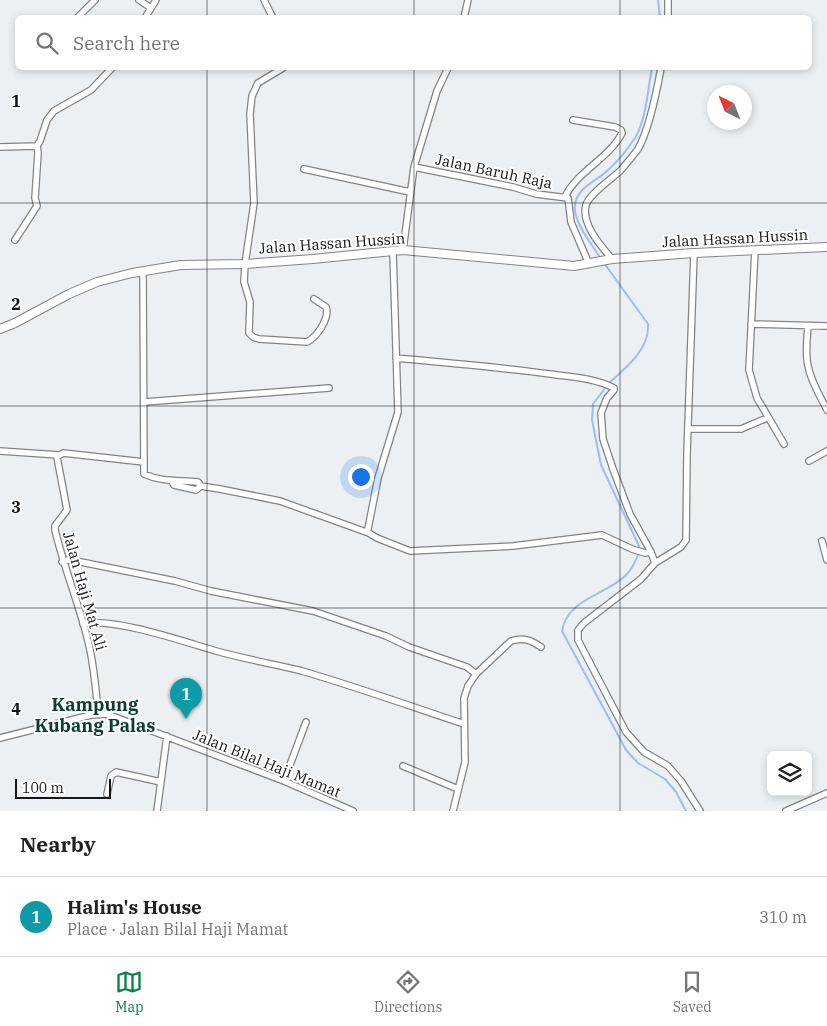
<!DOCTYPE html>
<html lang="en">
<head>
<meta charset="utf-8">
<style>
	body { margin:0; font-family:"IBM Plex Serif",serif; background:#f2f2f2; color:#202124 }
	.controls { position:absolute; right:15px; bottom:15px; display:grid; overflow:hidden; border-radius:8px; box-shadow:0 2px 8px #0003 }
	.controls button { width:45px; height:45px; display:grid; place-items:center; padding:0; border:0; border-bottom:1px solid #e0e0e0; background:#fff; color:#202124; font:25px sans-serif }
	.compass { position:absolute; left:707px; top:85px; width:45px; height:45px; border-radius:50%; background:#fff; box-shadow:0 2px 8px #0003; rotate:317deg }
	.scale { position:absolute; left:15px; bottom:12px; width:96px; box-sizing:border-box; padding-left:5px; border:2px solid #141516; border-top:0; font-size:14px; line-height:18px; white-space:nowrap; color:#141516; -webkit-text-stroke:4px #fff; paint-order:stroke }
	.you { position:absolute; left:360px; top:476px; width:18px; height:18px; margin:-12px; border:4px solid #fff; border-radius:50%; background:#1a73e8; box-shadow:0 0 0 8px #1a73e833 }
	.badge { display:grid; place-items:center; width:32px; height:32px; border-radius:50%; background:#0b8043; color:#fff; font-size:16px; font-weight:700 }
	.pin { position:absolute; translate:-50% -41px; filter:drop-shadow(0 1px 2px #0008) }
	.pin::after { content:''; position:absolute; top:26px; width:18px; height:15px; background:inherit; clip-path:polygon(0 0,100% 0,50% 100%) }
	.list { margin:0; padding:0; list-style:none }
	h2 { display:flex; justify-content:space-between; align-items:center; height:65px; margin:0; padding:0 20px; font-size:21px }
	h2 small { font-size:16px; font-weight:400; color:#757577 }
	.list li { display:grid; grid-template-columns:32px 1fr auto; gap:15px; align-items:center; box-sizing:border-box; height:80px; padding:0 20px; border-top:1px solid #e0e0e0 }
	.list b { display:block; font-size:19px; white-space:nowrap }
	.list p { margin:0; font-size:16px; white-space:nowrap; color:#757577 }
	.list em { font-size:16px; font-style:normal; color:#757577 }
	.icon { flex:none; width:28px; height:28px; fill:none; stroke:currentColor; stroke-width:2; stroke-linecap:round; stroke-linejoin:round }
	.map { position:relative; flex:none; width:827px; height:811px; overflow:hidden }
	.search { position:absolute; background:#fff; box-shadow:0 2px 8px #0003; left:15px; right:15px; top:15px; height:55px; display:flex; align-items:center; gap:12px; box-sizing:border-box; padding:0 18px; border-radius:8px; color:#757577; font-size:19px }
	.sheet { height:145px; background:#fff }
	nav { display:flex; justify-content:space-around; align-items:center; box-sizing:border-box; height:70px; border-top:1px solid #e0e0e0; background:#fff; font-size:14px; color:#757577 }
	nav a { display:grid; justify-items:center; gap:2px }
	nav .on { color:#0b8043 }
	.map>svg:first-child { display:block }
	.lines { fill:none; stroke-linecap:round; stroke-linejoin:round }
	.stream { stroke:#9dbdfa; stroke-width:2 }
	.street-casing { stroke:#818485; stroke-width:8 }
	.secondary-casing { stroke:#818485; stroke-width:10 }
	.street { stroke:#fff; stroke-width:5.5 }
	.secondary { stroke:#fff; stroke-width:8 }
	.grid { fill:none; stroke:#141516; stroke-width:1; stroke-opacity:0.55 }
	.labels { text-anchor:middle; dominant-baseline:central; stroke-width:4; stroke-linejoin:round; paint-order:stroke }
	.street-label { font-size:15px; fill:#141516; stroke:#fff }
	.quarter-label { font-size:18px; font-weight:bold; fill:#0a3e2e; stroke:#fff }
	.grid-label { font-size:16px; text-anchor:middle; font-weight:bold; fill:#141516; stroke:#fff; stroke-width:4; stroke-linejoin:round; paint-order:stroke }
</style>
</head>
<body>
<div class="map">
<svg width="827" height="811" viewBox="0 0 827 811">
	<rect width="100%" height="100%" fill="#edf0f2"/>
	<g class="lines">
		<path class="stream" d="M 658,0 L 660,18
			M 601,259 C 593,246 572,220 575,205 C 577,187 597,181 608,170 C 618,161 627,150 635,138 C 646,120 648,88 652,68
			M 604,263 L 648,324 C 650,349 626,368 609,383
			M 606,387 L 593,404 L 592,420 L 601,465 L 639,546 L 640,550 C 637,558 633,568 627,574 C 608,595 567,598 562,631 L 626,750 L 638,763 L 665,779 L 676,792 L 686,811"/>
		<g class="street-casing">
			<path id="street" d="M 139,0 L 151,8
				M 264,0 L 273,18
				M 668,0 L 668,18
				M 77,18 L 95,0
				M 145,18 L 156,0
				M 464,18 L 468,0
				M 283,68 L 258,83 L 252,96 L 250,114 L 254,203 L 245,264 L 244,282 L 250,302 L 249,333 L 253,337 L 259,339 L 307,342 C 317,337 330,318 326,307 L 314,299
				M 0,147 L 37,146 L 40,141 L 47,120 L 54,111 L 91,90 L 112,68
				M 414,167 L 513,187 L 536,194 L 568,198 L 571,222 L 589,264
				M 304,169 L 410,192
				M 565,197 C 577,171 609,159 622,133 L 621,130 L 615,127 L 573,120
				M 15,240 L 37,206 L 35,198 L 38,153 L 37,146
				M 403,250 L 414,167 L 437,91 L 448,68
				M 755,250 L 749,370 L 757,398 L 784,444
				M 694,253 L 687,454 L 686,540 L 681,547 L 655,563 L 641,579 L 584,623 L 578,630 L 578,640 L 626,732 L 644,752 L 668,766 L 681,781 L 700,811
				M 612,259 C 601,246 581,224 586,205 C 589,194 612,179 621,170 C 626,164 633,156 638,149 C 649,130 657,90 661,68
				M 143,271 L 144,474 C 161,482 179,480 198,482 L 201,486 L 220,489 L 280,501 L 366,532 L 368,529 L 378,478 L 398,412 L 393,252
				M 751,324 L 827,326
				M 808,326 C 807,339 805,353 808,366 C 811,382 820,396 827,410
				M 396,358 C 447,363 499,367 550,374 C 571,377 595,378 614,388 L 614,390 L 607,398 L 601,413 L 603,439 L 613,469 L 630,514 L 651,552 L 655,563
				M 144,402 L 329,388
				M 688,429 L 741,429 L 767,418
				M 0,451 L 59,455
				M 809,461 L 827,451
				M 172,482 L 174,485 L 196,490 L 201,486
				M 367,532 L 377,538 L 410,551 L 513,546 L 602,535 L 632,549 L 645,553 L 651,552
				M 822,541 L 827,560
				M 62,562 L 68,560 L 76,561 L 175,581 L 211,591 L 313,611 L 386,636 L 409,647 L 467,667 L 476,674
				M 83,624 C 113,617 185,642 216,651 C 245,659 273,664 302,671 C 357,687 410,706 464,724
				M 98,713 C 96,689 94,664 88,641 C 79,604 64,568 55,530 L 55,526 L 67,510 L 57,457 L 63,453 L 144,462
				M 0,738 L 91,715 L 107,714 L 284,781 L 353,811
				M 403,766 L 458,789
				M 284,781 L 306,722
				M 107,794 L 111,776 L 116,772 L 161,782
				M 157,811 L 167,736
				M 453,811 L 465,762 L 464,698 L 468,686 L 476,674 L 511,641 C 523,637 531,640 541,647
				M 786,811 L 827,793"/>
		</g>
		<g class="secondary-casing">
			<path id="secondary" d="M 0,329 L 15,323 L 69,294 L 97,282 L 132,273 L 181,265 L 245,264 L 313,259 L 403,250 L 574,266 L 612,259 L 694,253 L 827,247"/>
		</g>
		<use href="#street" class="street"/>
		<use href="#secondary" class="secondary"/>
	</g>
	<path class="grid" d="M 207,0 L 207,18M 414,0 L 414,18M 620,0 L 620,18M 207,68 L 207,811M 414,68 L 414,811M 620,68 L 620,811M 0,203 L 827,203M 0,406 L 827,406M 0,608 L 827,608"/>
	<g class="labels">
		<g class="street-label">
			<text transform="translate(494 171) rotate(12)">Jalan Baruh Raja</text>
			<text transform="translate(735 238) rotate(-3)">Jalan Hassan Hussin</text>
			<text transform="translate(332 243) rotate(-4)">Jalan Hassan Hussin</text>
			<text transform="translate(85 591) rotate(74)">Jalan Haji Mat Ali</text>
			<text transform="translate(267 763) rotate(22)">Jalan Bilal Haji Mamat</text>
		</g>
		<g class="quarter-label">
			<text x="95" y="704">Kampung<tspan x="95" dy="21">Kubang Palas</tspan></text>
		</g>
	</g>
	<g class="grid-label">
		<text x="16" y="107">1</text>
		<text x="16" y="310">2</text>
		<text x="16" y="513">3</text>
		<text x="16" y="715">4</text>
	</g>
</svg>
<div class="controls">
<button><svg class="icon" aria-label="layers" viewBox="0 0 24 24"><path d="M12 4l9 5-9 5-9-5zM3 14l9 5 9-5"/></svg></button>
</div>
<svg class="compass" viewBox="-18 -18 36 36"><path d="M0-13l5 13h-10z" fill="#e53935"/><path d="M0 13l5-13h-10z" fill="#757577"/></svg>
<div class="scale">100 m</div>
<div class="you"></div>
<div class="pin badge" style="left:186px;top:719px;background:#0f9aa8">1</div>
<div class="search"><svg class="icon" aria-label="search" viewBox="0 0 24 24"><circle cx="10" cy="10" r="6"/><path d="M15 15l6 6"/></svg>Search here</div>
</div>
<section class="sheet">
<h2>Nearby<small></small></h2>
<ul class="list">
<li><span class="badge" style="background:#0f9aa8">1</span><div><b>Halim's House</b><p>Place · Jalan Bilal Haji Mamat</p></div><em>310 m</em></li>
</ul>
</section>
<nav>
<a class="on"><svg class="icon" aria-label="map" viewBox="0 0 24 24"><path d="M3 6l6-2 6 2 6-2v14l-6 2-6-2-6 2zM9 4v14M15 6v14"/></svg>Map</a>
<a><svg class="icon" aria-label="directions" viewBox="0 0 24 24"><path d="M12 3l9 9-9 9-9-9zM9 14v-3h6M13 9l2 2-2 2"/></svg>Directions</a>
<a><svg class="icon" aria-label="saved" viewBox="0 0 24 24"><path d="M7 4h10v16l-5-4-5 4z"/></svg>Saved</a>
</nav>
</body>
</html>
